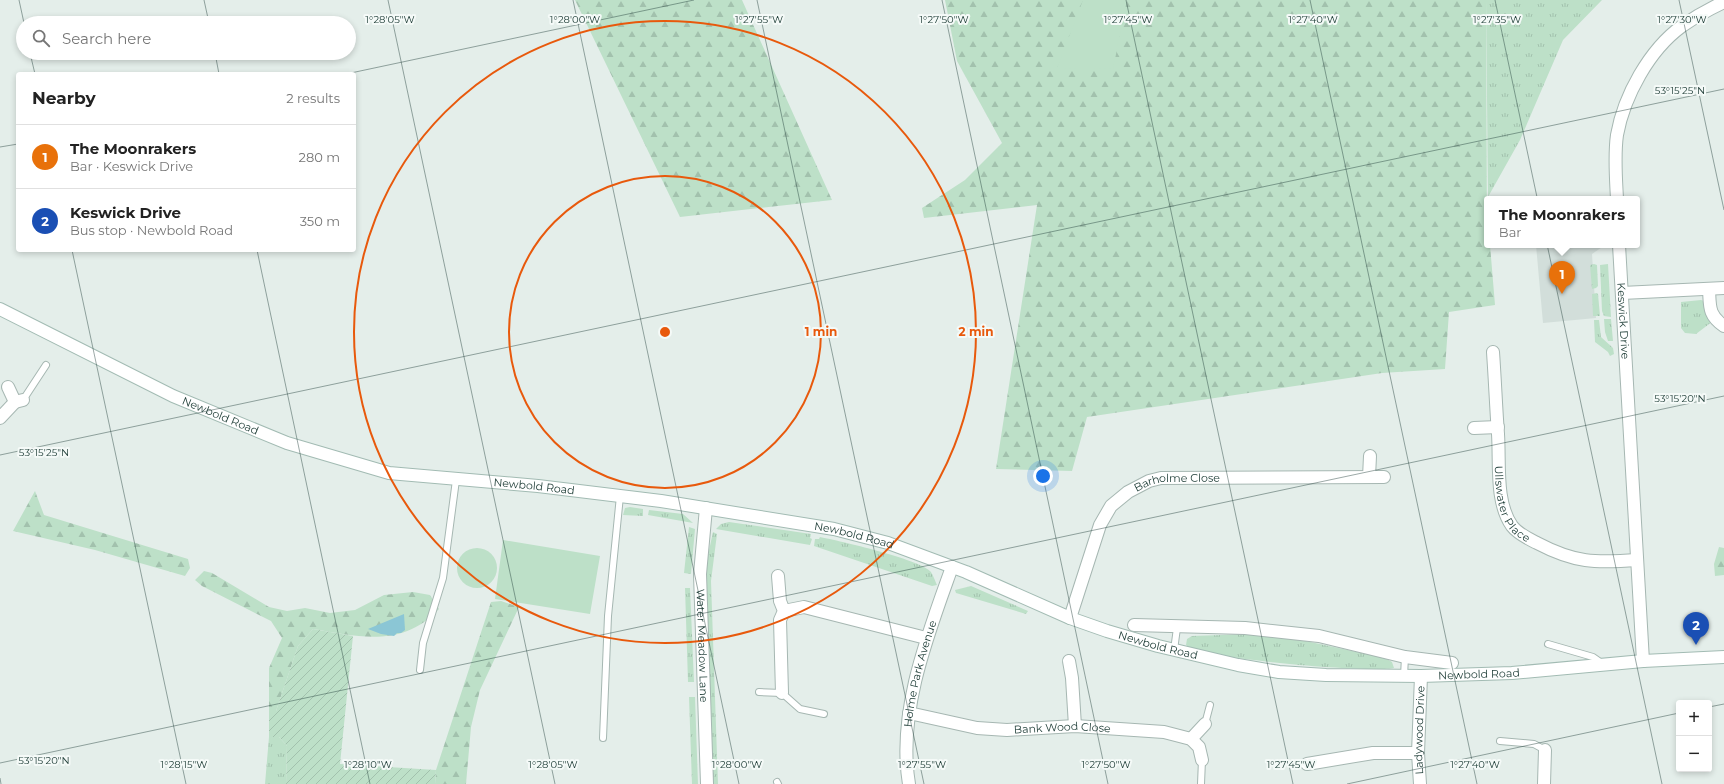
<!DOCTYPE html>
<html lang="en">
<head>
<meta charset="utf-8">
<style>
	body { margin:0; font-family:Montserrat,sans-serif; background:#f6f6f6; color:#222 }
	.controls { position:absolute; right:12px; bottom:12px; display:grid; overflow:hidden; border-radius:4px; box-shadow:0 2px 6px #0003 }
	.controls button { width:36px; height:36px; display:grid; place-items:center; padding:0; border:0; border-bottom:1px solid #e0e0e0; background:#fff; color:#222; font:20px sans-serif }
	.you { position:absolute; left:1043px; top:476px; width:14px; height:14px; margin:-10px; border:3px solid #fff; border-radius:50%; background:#1a73e8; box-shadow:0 0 0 6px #1a73e833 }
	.badge { display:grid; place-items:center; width:26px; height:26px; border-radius:50%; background:#82503b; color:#fff; font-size:13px; font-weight:700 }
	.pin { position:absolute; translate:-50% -33px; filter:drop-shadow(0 1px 2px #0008) }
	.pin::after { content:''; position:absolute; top:21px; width:14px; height:12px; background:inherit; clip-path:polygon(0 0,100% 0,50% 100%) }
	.popup { position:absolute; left:1484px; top:196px; width:156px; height:52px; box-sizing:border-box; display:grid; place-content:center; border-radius:4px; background:#fff; filter:drop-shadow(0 1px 3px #0005); font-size:13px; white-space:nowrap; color:#767676 }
	.popup b { font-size:15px; color:#222 }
	.popup::after { content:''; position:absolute; left:50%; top:100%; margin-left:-8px; border:8px solid transparent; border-top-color:#fff }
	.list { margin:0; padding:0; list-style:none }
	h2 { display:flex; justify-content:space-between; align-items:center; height:52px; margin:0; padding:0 16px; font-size:17px }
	h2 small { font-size:13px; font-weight:400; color:#767676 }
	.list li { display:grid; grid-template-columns:26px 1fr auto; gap:12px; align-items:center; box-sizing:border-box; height:64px; padding:0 16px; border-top:1px solid #e0e0e0 }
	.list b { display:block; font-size:15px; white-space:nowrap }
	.list p { margin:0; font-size:13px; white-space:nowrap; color:#767676 }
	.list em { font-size:13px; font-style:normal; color:#767676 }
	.icon { flex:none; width:22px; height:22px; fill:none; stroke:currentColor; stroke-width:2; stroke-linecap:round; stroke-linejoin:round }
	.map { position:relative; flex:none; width:1724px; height:784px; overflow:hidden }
	.search { position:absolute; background:#fff; box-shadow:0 2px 6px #0003; left:16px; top:16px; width:340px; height:44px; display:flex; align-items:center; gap:10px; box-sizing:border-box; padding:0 14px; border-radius:22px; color:#767676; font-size:15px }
	.panel { position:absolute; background:#fff; box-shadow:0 2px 6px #0003; left:16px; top:72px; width:340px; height:180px; border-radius:4px }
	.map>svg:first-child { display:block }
	.built { fill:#d2deda }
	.grass { fill:url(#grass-tufts) }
	.forest { fill:url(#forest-firs) }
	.garden { fill:url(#garden-furrows) }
	.pitch { fill:#bde0c8 }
	.water { fill:#8bc6d5 }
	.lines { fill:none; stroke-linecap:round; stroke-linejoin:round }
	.lane-casing { stroke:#a6b7b2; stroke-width:8 }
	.street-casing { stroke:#a6b7b2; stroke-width:14 }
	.secondary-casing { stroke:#a2bbb3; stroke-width:14 }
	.lane { stroke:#fff; stroke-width:6 }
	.street { stroke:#fff; stroke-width:12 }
	.secondary { stroke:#fff; stroke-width:12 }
	.ticks { fill:none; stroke:#23413b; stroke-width:1; stroke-opacity:0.45 }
	.ring { fill:none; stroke:#e8590c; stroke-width:2 }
	.labels { text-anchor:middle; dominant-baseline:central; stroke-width:4; stroke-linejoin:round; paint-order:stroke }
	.street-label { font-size:11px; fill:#23413b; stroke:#f5faf8 }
	.ticks-label { font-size:10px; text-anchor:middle; fill:#23413b; stroke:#f5faf8; stroke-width:4; stroke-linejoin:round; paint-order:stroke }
	.centre { fill:#e8590c; stroke:#f5faf8; stroke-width:2 }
	.ring-label { font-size:12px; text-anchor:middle; font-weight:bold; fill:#e8590c; stroke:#f5faf8; stroke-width:4; stroke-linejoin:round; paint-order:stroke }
</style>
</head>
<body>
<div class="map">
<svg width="1724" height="784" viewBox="0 0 1724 784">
	<defs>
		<pattern id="grass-tufts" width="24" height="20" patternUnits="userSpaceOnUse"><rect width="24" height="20" fill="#bde0c8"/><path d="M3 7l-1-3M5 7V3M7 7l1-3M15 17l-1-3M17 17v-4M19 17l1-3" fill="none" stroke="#a2c1ad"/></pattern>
		<pattern id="forest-firs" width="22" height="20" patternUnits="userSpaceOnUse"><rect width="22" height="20" fill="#bde0c8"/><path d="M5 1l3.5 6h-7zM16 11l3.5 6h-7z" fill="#a2c1ad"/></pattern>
		<pattern id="garden-furrows" width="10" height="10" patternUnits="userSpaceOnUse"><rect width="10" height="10" fill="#bde0c8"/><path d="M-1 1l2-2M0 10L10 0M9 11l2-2" fill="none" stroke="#a2c1ad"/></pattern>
	</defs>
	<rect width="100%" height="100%" fill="#e4eeea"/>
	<path class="built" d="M 1536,245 L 1605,245 L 1592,254 L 1596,318 L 1543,323 Z"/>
	<path class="grass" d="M 1486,0 L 1602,0 L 1563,40 L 1520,140 L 1488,197 Z
		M 1594,264 L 1597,265 L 1598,286 L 1596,288 L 1592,289 L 1590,265 Z
		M 1608,264 L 1611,317 L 1604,316 L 1602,311 L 1600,265 Z
		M 1597,293 L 1598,294 L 1600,316 L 1593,316 L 1592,294 Z
		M 1701,300 L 1704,301 L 1713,321 L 1696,334 L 1685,333 L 1681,328 L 1681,302 Z
		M 1604,319 L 1611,319 L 1613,341 L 1608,341 L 1605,332 Z
		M 1594,320 L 1599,320 L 1601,337 L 1613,348 L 1614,354 L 1610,356 L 1608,352 L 1595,342 Z
		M 630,507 L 643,509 L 643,516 L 623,515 L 625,508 Z
		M 649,510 L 683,514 L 693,523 L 648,515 Z
		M 729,522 L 811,534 L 810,538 L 812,539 L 810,545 L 716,529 L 721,524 Z
		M 689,527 L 695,529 L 691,574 L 684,573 Z
		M 713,532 L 717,534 L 711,581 L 718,784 L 712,784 L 705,569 Z
		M 820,537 C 840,541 918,559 930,571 C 933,574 935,581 937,585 L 932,586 L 814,546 L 815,539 L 819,539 Z
		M 971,586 L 1028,611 L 1026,614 L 956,593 L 955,590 Z
		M 685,588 L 690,588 L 694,682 L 688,682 Z
		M 1252,634 L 1287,637 L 1385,658 L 1392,662 L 1394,668 C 1370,673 1200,659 1186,645 L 1187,639 L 1192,636 Z
		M 689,697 L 695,697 L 698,784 L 692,784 Z
		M 269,737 L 279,737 L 287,746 L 286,784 L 265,784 Z"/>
	<path class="forest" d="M 575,0 L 742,0 L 832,200 L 680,217 Z
		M 945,0 L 1486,0 L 1487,245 L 1490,245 L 1495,305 L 1449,312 L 1445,369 L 1382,373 L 1087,417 L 1072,471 L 996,469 L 1037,205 L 924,218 L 922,208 L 965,180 L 1002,143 L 957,61 Z
		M 35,491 L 44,515 L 188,559 L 190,568 L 185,576 L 95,550 L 13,531 Z
		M 1719,547 L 1724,548 L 1724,575 L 1715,576 L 1714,564 Z
		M 204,571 L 212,573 L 269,607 L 287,611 L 305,608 L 330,613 L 355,610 L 384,595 L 413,592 L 430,595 L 439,609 C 402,648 360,637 313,629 L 298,646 L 276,711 L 269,711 L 269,668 L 282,638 L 271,621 L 202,586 L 195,580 Z
		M 501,601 L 519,607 L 480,690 L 471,727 L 466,784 L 435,784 L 436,770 L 491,602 Z"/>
	<path class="garden" d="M 313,629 L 353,636 L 340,764 L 436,770 L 435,784 L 286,784 L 287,746 L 279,737 L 269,737 L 269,711 L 276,711 L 298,646 Z"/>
	<path class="pitch" d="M 1083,0 L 1127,0 L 1113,69 L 1057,68 Z
		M 503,540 L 600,556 L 590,614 L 495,599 Z
		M457 568a20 20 0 1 1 40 0a20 20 0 1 1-40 0Z"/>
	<path class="water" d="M 404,614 L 405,630 L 401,633 L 397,633 L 394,636 L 381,634 L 368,629 Z"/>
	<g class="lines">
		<g class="lane-casing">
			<path id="lane" d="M 23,400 L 46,365
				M 1548,644 L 1593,657 L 1603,664
				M 1174,650 L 1177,628
				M 420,670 L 423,643 L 443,578 L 456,480
				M 1404,676 L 1405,657
				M 759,692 L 782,693 L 800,709 L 824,714
				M 1205,724 L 1210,705
				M 603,738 L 608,616 L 620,496
				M 1500,741 L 1534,744 L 1545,750
				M 777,782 L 778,784
				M 1201,784 L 1202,760"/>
		</g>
		<g class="street-casing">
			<g id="street">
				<path d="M 1617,199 C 1616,178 1614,156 1617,135 C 1624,96 1649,50 1682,26 C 1695,17 1709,9 1724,2"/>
				<path id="s1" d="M 1619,245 L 1643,661"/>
				<path d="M 1709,289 C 1710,306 1708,315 1724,326"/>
				<path d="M 1622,293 L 1724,288"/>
				<path id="s2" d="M 1493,352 C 1495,380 1496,407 1498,434 C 1500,463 1495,502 1512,526 C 1518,534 1529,539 1537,543 C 1575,563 1595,563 1637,560"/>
				<path d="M 8,387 L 15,402 L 23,400"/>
				<path d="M 0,418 L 15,402"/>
				<path d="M 1474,428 L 1498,427"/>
				<path d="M 1369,477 L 1370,456"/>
				<path id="s3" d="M 706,508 L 700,574 L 707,784"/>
				<path d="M 778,576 L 780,601 L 784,611 L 780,620 L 782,693"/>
				<path d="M 784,611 L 804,607 L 926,638"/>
				<path id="s4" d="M 1070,618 L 1100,525 L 1111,506 L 1128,492 L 1149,481 L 1161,478 L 1384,477"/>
				<path d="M 1134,625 L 1245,628 L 1319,636 L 1405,657 L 1452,663"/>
				<path d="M 1069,661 L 1072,678 L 1075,726"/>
				<path id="s5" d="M 909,713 L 977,728 L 1007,730 L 1075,726 L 1164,732 L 1191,739 L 1199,747 L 1202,760"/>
				<path d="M 1191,739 L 1205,724"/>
				<path d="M 1307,764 L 1373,753 L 1418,753"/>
				<path id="s6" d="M 909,784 C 897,712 928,634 952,567"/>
				<path id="s7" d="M 1420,784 L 1418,753 L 1421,676"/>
				<path d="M 1544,784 L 1545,750"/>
			</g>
		</g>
		<g class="secondary-casing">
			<g id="secondary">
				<path id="s8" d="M 0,309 L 173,396 L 287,443 L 389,473 L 538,486 L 661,501 L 834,529 L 888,543 L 966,572 L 1070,618 L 1107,631 L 1158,646 L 1238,665 L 1279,672 L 1326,675 L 1421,676 L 1512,673 L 1643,661 L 1724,657"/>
			</g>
		</g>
		<use href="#lane" class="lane"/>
		<use href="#street" class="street"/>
		<use href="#secondary" class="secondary"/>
	</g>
	<path class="ticks" d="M 19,0 L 24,23M 204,0 L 209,23M 388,0 L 555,784M 573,0 L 739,784M 757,0 L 924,784M 942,0 L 1108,784M 1126,0 L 1293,784M 1310,0 L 1477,784M 1495,0 L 1662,784M 1679,0 L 1724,210M 30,53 L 35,74M 215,53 L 219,74M 346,74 L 694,0M 0,147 L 18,144M 72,250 L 186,784M 257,250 L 370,784M 0,455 L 1724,89M 1709,707 L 1724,704M 0,763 L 1724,396M 0,778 L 1,784M 1347,784 L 1679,713"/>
	<g class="ring">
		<circle cx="665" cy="332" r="156"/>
		<circle cx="665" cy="332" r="311"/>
	</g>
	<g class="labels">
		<g class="street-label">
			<text stroke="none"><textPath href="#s1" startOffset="76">Keswick Drive</textPath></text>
			<text stroke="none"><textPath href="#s8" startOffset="245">Newbold Road</textPath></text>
			<text stroke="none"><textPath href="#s4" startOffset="193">Barholme Close</textPath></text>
			<text stroke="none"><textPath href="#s8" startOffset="569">Newbold Road</textPath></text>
			<text stroke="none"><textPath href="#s2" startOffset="156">Ullswater Place</textPath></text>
			<text stroke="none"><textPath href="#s8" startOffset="893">Newbold Road</textPath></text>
			<text stroke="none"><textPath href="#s8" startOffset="1217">Newbold Road</textPath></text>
			<text stroke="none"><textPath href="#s3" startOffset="138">Water Meadow Lane</textPath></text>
			<text stroke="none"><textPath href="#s6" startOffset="112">Holme Park Avenue</textPath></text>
			<text stroke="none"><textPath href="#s8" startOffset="1541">Newbold Road</textPath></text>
			<text stroke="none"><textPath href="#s5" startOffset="155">Bank Wood Close</textPath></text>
			<text stroke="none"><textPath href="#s7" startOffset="54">Ladywood Drive</textPath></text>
		</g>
	</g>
	<g class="ticks-label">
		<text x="390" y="23">1°28'05"W</text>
		<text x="575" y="23">1°28'00"W</text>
		<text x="759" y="23">1°27'55"W</text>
		<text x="944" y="23">1°27'50"W</text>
		<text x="1128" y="23">1°27'45"W</text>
		<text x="1313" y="23">1°27'40"W</text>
		<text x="1497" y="23">1°27'35"W</text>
		<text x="1682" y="23">1°27'30"W</text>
		<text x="1680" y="94">53°15'25"N</text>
		<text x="1680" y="402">53°15'20"N</text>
		<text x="44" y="456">53°15'25"N</text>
		<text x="44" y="764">53°15'20"N</text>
		<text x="184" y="768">1°28'15"W</text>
		<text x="368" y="768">1°28'10"W</text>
		<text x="553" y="768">1°28'05"W</text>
		<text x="737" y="768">1°28'00"W</text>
		<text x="922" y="768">1°27'55"W</text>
		<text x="1106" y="768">1°27'50"W</text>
		<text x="1291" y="768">1°27'45"W</text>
		<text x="1475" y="768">1°27'40"W</text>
	</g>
	<circle cx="665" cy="332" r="6" class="centre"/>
	<g class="ring-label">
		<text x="821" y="336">1 min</text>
		<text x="976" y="336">2 min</text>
	</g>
</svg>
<div class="controls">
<button>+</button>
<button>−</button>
</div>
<div class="you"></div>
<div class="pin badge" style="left:1562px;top:294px;background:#e8710a">1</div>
<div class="popup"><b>The Moonrakers</b>Bar</div>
<div class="pin badge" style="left:1696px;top:645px;background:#1a4fb4">2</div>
<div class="search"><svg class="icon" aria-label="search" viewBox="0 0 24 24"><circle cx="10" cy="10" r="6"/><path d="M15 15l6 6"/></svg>Search here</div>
<section class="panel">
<h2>Nearby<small>2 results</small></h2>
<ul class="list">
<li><span class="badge" style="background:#e8710a">1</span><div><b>The Moonrakers</b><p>Bar · Keswick Drive</p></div><em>280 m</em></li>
<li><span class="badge" style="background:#1a4fb4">2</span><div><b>Keswick Drive</b><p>Bus stop · Newbold Road</p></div><em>350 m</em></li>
</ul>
</section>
</div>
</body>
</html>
